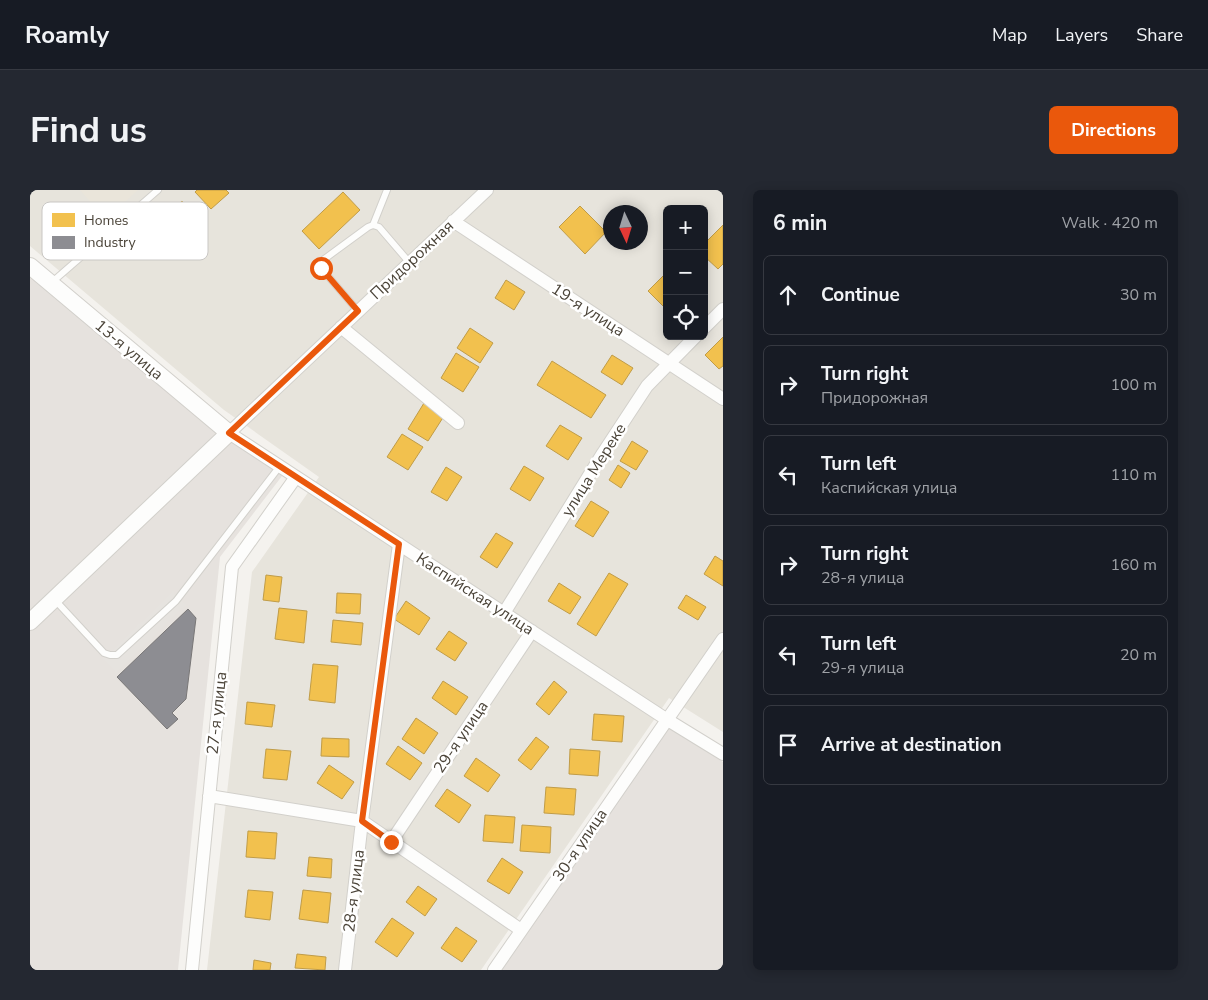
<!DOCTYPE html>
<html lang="en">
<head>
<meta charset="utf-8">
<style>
	body { margin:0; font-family:"Nunito Sans",sans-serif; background:#242831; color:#f1f3f6 }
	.controls { position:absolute; right:15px; top:15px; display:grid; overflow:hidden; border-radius:8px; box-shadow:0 2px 12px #0003 }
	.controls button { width:45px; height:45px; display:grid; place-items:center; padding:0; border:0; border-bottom:1px solid #363941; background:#171b24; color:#f1f3f6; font:25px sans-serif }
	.compass { position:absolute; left:573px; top:15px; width:45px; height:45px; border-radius:50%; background:#171b24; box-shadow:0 2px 12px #0003; rotate:176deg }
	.stop { position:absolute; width:15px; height:15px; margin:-11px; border:4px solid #ea580c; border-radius:50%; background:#fff }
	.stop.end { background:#ea580c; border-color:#fff; box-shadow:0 1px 5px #0008 }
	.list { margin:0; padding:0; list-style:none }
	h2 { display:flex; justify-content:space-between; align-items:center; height:65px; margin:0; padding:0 20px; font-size:21px }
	h2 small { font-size:16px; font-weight:400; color:#9ea1a6 }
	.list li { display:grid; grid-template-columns:32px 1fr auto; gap:15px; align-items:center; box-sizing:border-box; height:80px; margin:0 10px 10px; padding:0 10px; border:1px solid #363941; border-radius:8px }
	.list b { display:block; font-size:19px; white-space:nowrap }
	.list p { margin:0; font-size:16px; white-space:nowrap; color:#9ea1a6 }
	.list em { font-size:16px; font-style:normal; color:#9ea1a6 }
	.icon { flex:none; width:28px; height:28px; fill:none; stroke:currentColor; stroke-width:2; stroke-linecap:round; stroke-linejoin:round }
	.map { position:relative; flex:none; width:693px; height:780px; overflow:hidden; border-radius:8px }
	header { display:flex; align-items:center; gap:30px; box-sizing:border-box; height:70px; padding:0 25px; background:#171b24; border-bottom:1px solid #363941 }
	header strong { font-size:24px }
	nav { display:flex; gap:28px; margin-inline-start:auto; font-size:18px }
	.intro { display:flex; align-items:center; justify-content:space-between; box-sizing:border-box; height:120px; padding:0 30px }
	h1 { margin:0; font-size:35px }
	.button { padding:12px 22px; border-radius:8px; background:#ea580c; color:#fff; font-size:18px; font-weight:700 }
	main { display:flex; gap:30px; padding:0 30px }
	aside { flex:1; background:#171b24; border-radius:8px; box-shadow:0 2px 12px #0003 }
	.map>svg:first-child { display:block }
	.residential { fill:#e7e4dc; fill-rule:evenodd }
	.industrial { fill:#e6e2de }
	.education { fill:#eae5da }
	.parking { fill:#e6e3df }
	.homes { fill:#f2c14e; stroke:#c09c48 }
	.industry { fill:#8d8d92; stroke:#797777 }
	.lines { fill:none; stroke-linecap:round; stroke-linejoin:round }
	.service-casing { stroke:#d2d0cb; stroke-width:8 }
	.minor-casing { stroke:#d2d0cb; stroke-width:14 }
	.tertiary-casing { stroke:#d2d0cb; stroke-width:18 }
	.service { stroke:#fdfdfc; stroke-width:6 }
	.minor { stroke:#fdfdfc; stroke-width:12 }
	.tertiary { stroke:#fdfdfc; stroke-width:16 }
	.route { stroke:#ea580c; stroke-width:6 }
	.labels { text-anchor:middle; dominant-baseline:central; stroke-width:5; stroke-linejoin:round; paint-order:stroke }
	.street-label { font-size:16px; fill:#4b4439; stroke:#fff }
	.key { fill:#fff; stroke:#c9c7c4; stroke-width:1 }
	.key-label { font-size:14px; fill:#4b4439 }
</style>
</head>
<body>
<header>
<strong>Roamly</strong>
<nav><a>Map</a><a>Layers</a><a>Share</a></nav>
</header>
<div class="intro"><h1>Find us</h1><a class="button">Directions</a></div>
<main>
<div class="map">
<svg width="693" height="780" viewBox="0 0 693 780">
	<rect width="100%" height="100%" fill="#f4f2ee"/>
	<path class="residential" d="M 0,0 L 693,0 L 693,542 L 639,508 L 451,780 L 177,780 L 222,382 L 289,287 L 194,220 L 0,56 ZM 637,19 L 674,19 L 674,146 L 637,146 ZM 580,22 L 610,22 L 610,52 L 580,52 Z"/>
	<path class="industrial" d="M 0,77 L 252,286 L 190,367 L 148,780 L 0,780 Z
		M 638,536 L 693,572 L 693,780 L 472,780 Z"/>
	<path class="education" d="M 50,0 L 108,0 L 76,29 Z"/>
	<path class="parking" d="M 143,401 L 156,415 L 86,483 L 73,469 Z"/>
	<path class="homes" d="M 167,0 L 196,0 L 199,3 L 181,19 L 165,2 Z
		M 313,2 L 330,20 L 289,59 L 272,41 Z
		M 152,11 L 166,26 L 147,44 L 133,29 Z
		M 550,16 L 576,42 L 555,64 L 529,37 Z
		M 693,35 L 693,74 L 688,79 L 674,66 L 674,54 Z
		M 637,82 L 637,117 L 635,118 L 618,101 Z
		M 476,90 L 495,102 L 484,120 L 465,108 Z
		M 440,138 L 463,153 L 450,173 L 427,158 Z
		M 693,147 L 693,176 L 689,179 L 675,165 Z
		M 426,163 L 449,177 L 433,202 L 411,188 Z
		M 582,165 L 603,178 L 592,195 L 571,182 Z
		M 522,171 L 576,205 L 561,228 L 507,195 Z
		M 394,213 L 414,226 L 398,251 L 378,239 Z
		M 530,235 L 552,248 L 538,270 L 516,256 Z
		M 372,244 L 393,257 L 378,280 L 357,267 Z
		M 602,251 L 618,261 L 606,280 L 590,271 Z
		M 588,275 L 600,283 L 591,298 L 579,290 Z
		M 494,276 L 514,288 L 500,311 L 480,299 Z
		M 416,277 L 432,287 L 417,311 L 401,302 Z
		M 561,311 L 579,322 L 563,347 L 545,336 Z
		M 466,343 L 483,353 L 467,378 L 450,367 Z
		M 685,366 L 693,371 L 693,396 L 674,384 Z
		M 579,383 L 598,394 L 566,446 L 547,434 Z
		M 236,385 L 252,387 L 249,412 L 233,410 Z
		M 529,393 L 551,407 L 540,424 L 518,411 Z
		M 307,403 L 331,404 L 330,424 L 306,423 Z
		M 656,405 L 676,417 L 668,430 L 648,418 Z
		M 376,411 L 400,428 L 389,445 L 364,429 Z
		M 249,418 L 277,421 L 274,453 L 245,449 Z
		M 303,430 L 333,433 L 331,455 L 301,452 Z
		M 419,441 L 437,453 L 425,471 L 406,459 Z
		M 283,474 L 308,476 L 305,513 L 279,510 Z
		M 413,491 L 438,507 L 426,525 L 402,508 Z
		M 524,491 L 537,502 L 519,525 L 506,514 Z
		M 217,512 L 245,515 L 242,537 L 215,534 Z
		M 564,524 L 594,526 L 592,552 L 562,550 Z
		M 386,528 L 408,543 L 394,564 L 372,549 Z
		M 506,547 L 519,557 L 501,580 L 488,570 Z
		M 292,548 L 319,549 L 319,567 L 291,566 Z
		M 368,556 L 392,573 L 380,590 L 356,574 Z
		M 236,559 L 261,561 L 257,590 L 233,588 Z
		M 540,559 L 570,561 L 568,586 L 539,584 Z
		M 446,568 L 470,585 L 458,602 L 434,586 Z
		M 299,575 L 324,592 L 312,609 L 287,593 Z
		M 516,597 L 546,599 L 544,625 L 514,623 Z
		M 417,599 L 441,615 L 429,633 L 405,616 Z
		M 455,625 L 485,627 L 483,653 L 453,651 Z
		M 492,635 L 521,637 L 520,663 L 490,661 Z
		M 218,641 L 247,643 L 245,669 L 216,667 Z
		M 279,667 L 302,669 L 301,688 L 277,686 Z
		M 472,668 L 493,682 L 479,704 L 457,691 Z
		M 388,696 L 407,709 L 395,726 L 376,712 Z
		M 218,700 L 243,702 L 240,730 L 215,727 Z
		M 273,700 L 301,703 L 298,733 L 269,729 Z
		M 362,728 L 384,743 L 367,767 L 345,752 Z
		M 426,737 L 447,751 L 432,772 L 411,758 Z
		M 267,764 L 296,767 L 295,780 L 265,778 Z
		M 224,770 L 241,773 L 240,780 L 223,780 Z"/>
	<path class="industry" d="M 158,419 L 166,428 L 156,509 L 142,523 L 148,529 L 137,539 L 87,487 Z"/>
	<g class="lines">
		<g class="service-casing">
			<path id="service" d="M 343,35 L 357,0
				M 21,93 L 128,0
				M 328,121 L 291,78 L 293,70 L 338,37 L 343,35 L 349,37 L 379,72
				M 25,410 L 74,463 L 80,465 L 87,465 L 146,411 L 250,276"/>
		</g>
		<g class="minor-casing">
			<path id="minor" d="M 457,0 L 199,243 L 636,529 L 693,564
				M 423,31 L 693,209
				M 311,137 L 428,233
				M 674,138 L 693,119
				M 474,423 L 573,263 L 617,196 L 666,146
				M 179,606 L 332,631 L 491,740
				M 361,652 L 502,441
				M 162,780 L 202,377 L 266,287
				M 315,780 L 332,631 L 369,354
				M 464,780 L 693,449"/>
		</g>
		<g class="tertiary-casing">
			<path id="tertiary" d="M 0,76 L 199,243 L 0,432"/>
		</g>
		<use href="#service" class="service"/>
		<use href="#minor" class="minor"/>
		<use href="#tertiary" class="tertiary"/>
	</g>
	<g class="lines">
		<path class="route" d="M 291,78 L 328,121 L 199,243 L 369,354 L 332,631 L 361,652"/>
	</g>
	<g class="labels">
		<g class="street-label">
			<text transform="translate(382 70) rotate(-43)">Придорожная</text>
			<text transform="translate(558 120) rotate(33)">19-я улица</text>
			<text transform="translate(99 160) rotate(40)">13-я улица</text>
			<text transform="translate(564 280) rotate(-58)">улица Мереке</text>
			<text transform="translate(445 404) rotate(33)">Каспийская улица</text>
			<text transform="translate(187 523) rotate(-84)">27-я улица</text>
			<text transform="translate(431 547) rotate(-56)">29-я улица</text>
			<text transform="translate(550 655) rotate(-56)">30-я улица</text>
			<text transform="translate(324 701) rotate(-83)">28-я улица</text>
		</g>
	</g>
	<rect x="12" y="12" width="166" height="58" rx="8" class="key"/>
	<rect x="22" y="23" width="23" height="14" fill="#f2c14e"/>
	<rect x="22" y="46" width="23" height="13" fill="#8d8d92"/>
	<g class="key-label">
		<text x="54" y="35">Homes</text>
		<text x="54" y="57">Industry</text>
	</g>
</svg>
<div class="controls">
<button>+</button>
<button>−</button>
<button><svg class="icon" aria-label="locate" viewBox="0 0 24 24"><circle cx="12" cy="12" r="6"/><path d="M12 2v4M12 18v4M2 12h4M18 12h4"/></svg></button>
</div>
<svg class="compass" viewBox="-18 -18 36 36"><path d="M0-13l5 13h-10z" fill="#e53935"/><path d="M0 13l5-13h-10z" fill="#9ea1a6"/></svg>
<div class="stop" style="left:291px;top:78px"></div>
<div class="stop end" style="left:361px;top:652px"></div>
</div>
<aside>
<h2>6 min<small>Walk · 420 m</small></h2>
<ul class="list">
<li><svg class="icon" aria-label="ahead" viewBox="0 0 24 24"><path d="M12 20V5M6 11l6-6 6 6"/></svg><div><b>Continue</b></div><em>30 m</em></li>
<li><svg class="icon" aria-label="right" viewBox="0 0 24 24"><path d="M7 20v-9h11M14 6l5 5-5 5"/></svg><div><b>Turn right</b><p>Придорожная</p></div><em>100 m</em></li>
<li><svg class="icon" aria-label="left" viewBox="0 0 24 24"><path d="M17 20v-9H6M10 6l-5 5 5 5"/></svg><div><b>Turn left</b><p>Каспийская улица</p></div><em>110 m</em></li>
<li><svg class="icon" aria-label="right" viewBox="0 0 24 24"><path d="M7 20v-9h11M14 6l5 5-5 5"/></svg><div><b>Turn right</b><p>28-я улица</p></div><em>160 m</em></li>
<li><svg class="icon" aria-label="left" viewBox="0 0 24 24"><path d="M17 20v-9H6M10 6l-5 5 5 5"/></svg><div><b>Turn left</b><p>29-я улица</p></div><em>20 m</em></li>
<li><svg class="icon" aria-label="arrive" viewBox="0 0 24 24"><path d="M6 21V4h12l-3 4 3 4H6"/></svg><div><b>Arrive at destination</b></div></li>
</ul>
</aside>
</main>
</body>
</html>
